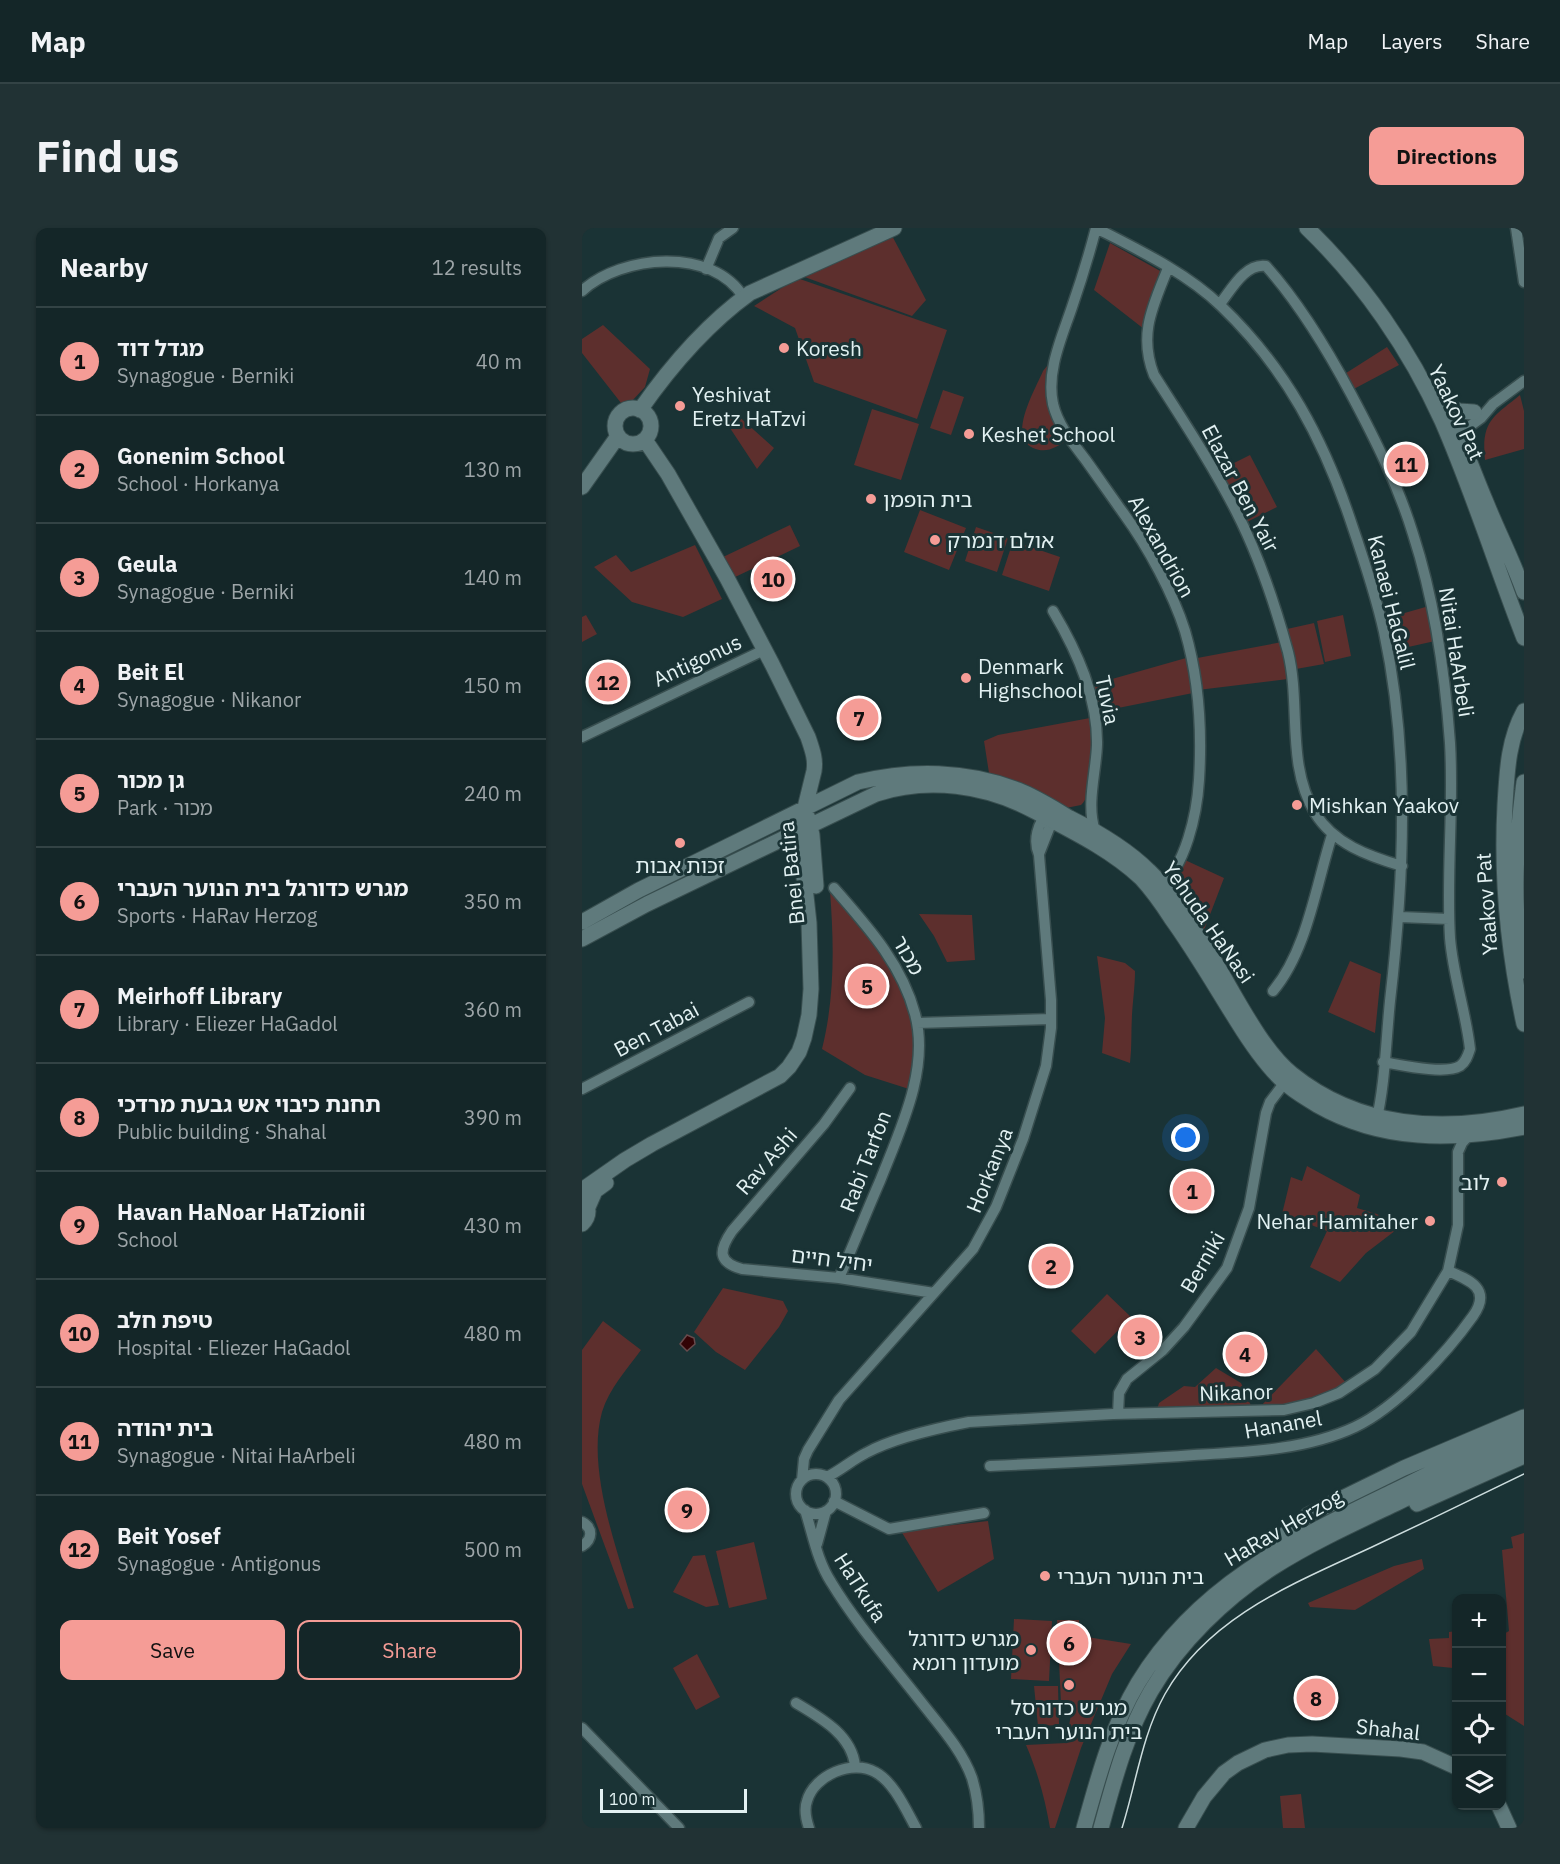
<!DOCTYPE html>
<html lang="en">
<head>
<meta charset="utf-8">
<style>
	body { margin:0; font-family:"IBM Plex Sans","Noto Sans Hebrew",sans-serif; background:#213234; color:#f1f3f6 }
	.controls { position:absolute; right:18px; bottom:18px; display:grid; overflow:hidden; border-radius:12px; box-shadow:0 2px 4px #0004 }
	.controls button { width:54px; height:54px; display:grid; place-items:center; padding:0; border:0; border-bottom:2px solid #334345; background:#142628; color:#f1f3f6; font:30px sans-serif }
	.scale { position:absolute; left:18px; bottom:15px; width:147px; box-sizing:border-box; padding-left:6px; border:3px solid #e2f1f2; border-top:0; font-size:16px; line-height:21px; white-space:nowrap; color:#e2f1f2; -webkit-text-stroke:4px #1a3335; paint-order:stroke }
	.you { position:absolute; left:604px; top:910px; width:21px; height:21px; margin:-15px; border:4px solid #fff; border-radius:50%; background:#1a73e8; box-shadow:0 0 0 9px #1a73e833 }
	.badge { display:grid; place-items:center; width:39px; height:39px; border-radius:50%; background:#f59c96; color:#111; font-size:20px; font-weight:700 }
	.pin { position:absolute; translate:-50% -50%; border:3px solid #fff; box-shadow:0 2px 6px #0006 }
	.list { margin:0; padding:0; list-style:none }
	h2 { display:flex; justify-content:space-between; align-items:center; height:78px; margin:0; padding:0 24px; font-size:26px }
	h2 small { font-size:20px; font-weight:400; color:#9da5a8 }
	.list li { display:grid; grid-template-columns:39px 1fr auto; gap:18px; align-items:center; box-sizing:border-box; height:108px; padding:0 24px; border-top:2px solid #334345 }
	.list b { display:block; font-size:22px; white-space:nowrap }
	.list p { margin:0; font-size:20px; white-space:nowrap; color:#9da5a8 }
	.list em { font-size:20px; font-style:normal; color:#9da5a8 }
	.actions { display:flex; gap:12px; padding:18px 24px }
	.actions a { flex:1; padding:14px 0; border:2px solid #f59c96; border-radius:12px; text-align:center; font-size:21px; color:#f59c96 }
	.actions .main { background:#f59c96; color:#111 }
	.icon { flex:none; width:33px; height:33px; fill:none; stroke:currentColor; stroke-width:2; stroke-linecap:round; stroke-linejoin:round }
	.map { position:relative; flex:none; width:942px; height:1600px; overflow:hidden; border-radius:12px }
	header { display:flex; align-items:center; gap:36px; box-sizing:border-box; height:84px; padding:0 30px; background:#142628; border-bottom:2px solid #334345 }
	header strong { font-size:28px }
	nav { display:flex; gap:33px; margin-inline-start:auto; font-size:21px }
	.intro { display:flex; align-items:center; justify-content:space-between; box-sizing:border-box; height:144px; padding:0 36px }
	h1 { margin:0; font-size:42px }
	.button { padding:15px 27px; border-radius:12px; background:#f59c96; color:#111; font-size:21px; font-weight:700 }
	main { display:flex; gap:36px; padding:0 36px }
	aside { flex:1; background:#142628; border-radius:12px; box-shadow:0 2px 4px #0004 }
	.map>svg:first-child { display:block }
	.green { fill:#5d2f2d }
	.water { fill:#320305; stroke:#674a4c; stroke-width:1.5 }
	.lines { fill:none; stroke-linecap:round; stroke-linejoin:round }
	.street-casing { stroke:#384e4f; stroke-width:13 }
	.secondary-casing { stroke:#384e4f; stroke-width:17 }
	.street { stroke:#5f7a7c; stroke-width:10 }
	.secondary { stroke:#5f7a7c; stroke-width:15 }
	.tram { stroke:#cdddde; stroke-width:1.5 }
	.poi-dot { fill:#f59c96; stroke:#1a3335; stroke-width:2 }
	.labels { text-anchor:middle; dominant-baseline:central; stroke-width:6; stroke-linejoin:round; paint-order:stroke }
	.poi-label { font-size:21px; fill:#e2f1f2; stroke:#1a3335; text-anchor:start }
	.street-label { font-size:21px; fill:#e2f1f2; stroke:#1a3335 }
</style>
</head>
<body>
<header>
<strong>Map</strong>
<nav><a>Map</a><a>Layers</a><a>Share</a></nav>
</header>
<div class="intro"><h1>Find us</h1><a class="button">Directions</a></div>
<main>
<aside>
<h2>Nearby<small>12 results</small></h2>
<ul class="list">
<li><span class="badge">1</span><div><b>מגדל דוד</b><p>Synagogue · Berniki</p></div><em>40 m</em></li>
<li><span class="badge">2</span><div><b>Gonenim School</b><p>School · Horkanya</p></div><em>130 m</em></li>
<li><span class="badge">3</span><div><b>Geula</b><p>Synagogue · Berniki</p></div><em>140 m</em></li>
<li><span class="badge">4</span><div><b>Beit El</b><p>Synagogue · Nikanor</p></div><em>150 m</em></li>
<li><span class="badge">5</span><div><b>גן מכור</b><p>Park · מכור</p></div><em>240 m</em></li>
<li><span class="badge">6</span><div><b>מגרש כדורגל בית הנוער העברי</b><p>Sports · HaRav Herzog</p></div><em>350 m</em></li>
<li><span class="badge">7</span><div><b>Meirhoff Library</b><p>Library · Eliezer HaGadol</p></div><em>360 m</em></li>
<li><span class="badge">8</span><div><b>תחנת כיבוי אש גבעת מרדכי</b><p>Public building · Shahal</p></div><em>390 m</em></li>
<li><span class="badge">9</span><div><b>Havan HaNoar HaTzionii</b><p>School</p></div><em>430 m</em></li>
<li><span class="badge">10</span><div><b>טיפת חלב</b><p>Hospital · Eliezer HaGadol</p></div><em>480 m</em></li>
<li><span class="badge">11</span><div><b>בית יהודה</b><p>Synagogue · Nitai HaArbeli</p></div><em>480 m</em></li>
<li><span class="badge">12</span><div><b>Beit Yosef</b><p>Synagogue · Antigonus</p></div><em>500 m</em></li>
</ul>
<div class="actions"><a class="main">Save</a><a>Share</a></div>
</aside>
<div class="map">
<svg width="942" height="1600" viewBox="0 0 942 1600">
	<rect width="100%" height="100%" fill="#1a3335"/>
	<path class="green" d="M 307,2 L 344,72 L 330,88 L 217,47 Z
		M 528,15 L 580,44 L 562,101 L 512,62 Z
		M 215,50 L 365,102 L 335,191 L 232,154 L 213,100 L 172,78 Z
		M 21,97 L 68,141 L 63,159 L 49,174 L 39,175 L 0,125 L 0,111 Z
		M 805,119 L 817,137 L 768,163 L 761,147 Z
		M 465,138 L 486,212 C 474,219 465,226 451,220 C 425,209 453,162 461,143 Z
		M 361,162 L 382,169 L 369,207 L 348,200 Z
		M 938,167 L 942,183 L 942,221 L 903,232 C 899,193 911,189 938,167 Z
		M 290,181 L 337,196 L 319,252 L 272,237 Z
		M 154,186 L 192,220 L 175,241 L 144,194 Z
		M 668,227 L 695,279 L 663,295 L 636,243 Z
		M 338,282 L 384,300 L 367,342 L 322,324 Z
		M 208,297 L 218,318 L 151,350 L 141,329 Z
		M 394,299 L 426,310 L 415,344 L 383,333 Z
		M 431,313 L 478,329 L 467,363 L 420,347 Z
		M 113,317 L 140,371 L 101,389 L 50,374 L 12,339 L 34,327 L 49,344 Z
		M 847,378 L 853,413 L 813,422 L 805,390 Z
		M 4,387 L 15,406 L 0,414 L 0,389 Z
		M 761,387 L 769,428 L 743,434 L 735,393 Z
		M 732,395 L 742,436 L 714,441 L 705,401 Z
		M 700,414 L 706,451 L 616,462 L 610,431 Z
		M 604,430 L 611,465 L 516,484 L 509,457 Z
		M 508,490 C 510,509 513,566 499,577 L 484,580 L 407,545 L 402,513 L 416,507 Z
		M 603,632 L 642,650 L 621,705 L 587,654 Z
		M 248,663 C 285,699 336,761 334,815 C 333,830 329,846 327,861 L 283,847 L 240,821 C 253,769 252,716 248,663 Z
		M 337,686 L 390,687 L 393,732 L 365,734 L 352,708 Z
		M 515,728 L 543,735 L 553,743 C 553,758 551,771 550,787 C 549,803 550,819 548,835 L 520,825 L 523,790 Z
		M 768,733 L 799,746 L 793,805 L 746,784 Z
		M 725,938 L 778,967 L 775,980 L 795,986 L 818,999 L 784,1025 L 758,1054 L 728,1039 L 745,1003 L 700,986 L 709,949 L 720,953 Z
		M 141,1060 L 201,1073 L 206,1083 L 197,1099 L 163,1142 L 134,1124 L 112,1104 Z
		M 525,1066 L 549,1089 L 513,1126 L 489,1103 Z
		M 21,1093 L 59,1122 C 45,1141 27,1161 20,1184 C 4,1242 36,1323 52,1380 L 46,1381 L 0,1256 L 0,1122 Z
		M 734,1121 L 765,1156 C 735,1171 710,1178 676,1181 Z
		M 634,1140 L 659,1155 L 671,1182 L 575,1182 L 577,1175 L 602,1158 L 613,1159 Z
		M 406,1293 L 412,1331 L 356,1364 L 319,1303 Z
		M 942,1305 L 942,1498 L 920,1484 L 920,1407 L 927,1403 L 920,1322 L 931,1320 L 929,1309 Z
		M 172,1314 L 185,1371 L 147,1380 L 134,1323 Z
		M 123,1327 L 137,1377 L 124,1379 L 91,1364 L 111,1328 Z
		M 840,1331 L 842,1341 L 773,1382 L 728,1379 L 726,1375 L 812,1338 Z
		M 432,1391 L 470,1393 L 467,1453 L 429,1451 Z
		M 475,1392 L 497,1392 L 498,1435 L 505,1409 L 549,1416 L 530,1446 L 499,1520 L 473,1600 L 468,1600 C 463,1571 456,1545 444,1517 L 484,1515 L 491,1475 L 479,1475 Z
		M 874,1403 L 874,1451 L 871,1440 L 851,1438 L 847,1411 L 867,1410 L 867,1404 Z
		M 115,1426 L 138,1469 L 114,1482 L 91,1440 Z
		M 452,1458 L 476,1458 L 477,1497 L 456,1498 Z
		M 719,1566 L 723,1600 L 701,1600 L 698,1568 Z"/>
	<path class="water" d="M 105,1107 L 112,1110 L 113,1116 L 105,1123 L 98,1116 Z"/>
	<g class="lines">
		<g class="street-casing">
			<path id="street" d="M 514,0 C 555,21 605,45 639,78 C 704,140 742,212 770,297 C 782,332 794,368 802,404 C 828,525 822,652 808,773 C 804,812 803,858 794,894
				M 514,0 C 507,27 499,53 490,79 C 480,109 464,143 471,176 C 476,197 490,214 503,231 C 516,249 529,268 542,286 C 566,319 591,365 603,403 C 617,451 620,503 617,552 C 615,585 604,639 576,661
				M 934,0 L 942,54
				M 586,40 C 571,78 556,106 572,147 C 600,191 630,236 654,283 C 677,328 693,376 706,424 C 719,477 704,536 733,585 C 752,616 786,628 820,638
				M 124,41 L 137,10 L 151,0
				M 0,63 C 39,27 131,18 162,70
				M 638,76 C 649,62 663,35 684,38 C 718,76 745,121 769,166 C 793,211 816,257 831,306 C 853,374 863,445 868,515 C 872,580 864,645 868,710 C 871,748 884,784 888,821 C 886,827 884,834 878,838 C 863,847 819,837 801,834
				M 877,206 L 899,190 L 911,176 L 942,153
				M 471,383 C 495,423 516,469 515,517 C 514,545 504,576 513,603
				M 0,509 L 182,422
				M 457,626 L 472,588
				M 252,660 C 285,698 320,736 333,786 C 348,841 318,902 298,953 C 284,985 271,1018 257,1050
				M 818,689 L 867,691
				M 691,763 C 725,723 734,657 750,607
				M 335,795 L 469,791
				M 268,860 L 242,896 L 150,1003 C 137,1022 135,1034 160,1041 L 257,1050 L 352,1065
				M 0,861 L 167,774
				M 536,1186 L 537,1165 L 545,1151 L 581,1122 L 602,1099 L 645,1040 L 667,980 L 684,885 L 688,874 L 706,850
				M 408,1238 C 476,1235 544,1232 612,1227 C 665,1224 724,1222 773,1199 C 815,1179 864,1126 891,1088 C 910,1061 888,1052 866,1043
				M214 1266a20 20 0 1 1 40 0a20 20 0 1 1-40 0Z
				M 245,1249 C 259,1242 270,1232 284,1225 C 311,1210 356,1200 387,1194 L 531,1186 L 702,1182 L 732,1175 L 757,1165 L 793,1141 L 829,1104 L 866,1043 L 876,997 L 876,924 L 880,915 L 887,907
				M 220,1252 L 222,1231 L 226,1222 L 257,1172 L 391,1021 L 414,979 L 441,911 L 464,838 L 469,800 L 469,772 L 457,627 C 451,613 455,594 467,585
				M 252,1273 L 307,1301 L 402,1285
				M 223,1282 C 231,1307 235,1332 249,1354 C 275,1397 309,1435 340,1475 C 358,1498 380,1522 390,1550 C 395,1566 397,1584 397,1600
				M 0,1294 C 11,1300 11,1311 0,1318
				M 235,1316 L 244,1283
				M 214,1475 C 239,1490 270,1507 273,1538
				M 0,1500 L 97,1600
				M 227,1600 C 224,1591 222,1581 225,1573 C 232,1547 271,1531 293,1544 C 312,1554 324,1582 334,1600"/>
		</g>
		<g class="secondary-casing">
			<path id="secondary" d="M 725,0 C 781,54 828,122 860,193 C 891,264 914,338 942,410
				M 862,176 C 879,208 890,241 904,274 C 916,304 931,333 942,364
				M 863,176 L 877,183 L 892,184
				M33 198a18 18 0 1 1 36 0a18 18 0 1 1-36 0Z
				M 58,182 C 88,139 125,96 168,65 L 312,0
				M 0,259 L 36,208
				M 942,483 C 926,512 925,544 923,577 C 919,652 926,723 942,796
				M 942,554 C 934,615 929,682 942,743
				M 226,590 L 230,607 L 234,658
				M 0,694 L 57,662 L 276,554 C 329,541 385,542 436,562 C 454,569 471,580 488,590 C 516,604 545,621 567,643 C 588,663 605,691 621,715 C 647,753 675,818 710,846 C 777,900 861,905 942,886
				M 0,711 L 65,676 L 294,566 C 346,549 404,557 452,583 C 488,602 528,621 559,650 C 570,662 580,676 589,690 C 613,723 633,758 655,793 C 668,814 683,837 702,854 C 711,863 724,870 735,877 C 800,914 871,913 942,899
				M 0,962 L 43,932 L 70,916 L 198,848 L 207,839 L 217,824 L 222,810 L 227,787 L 229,761 L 227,695 L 217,604 L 232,543 C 234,531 230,521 226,509 L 190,436 L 145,350 L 86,246 L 63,212
				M 0,971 C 8,978 8,988 0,996
				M 6,979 L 13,963 L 24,955
				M 835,1276 L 942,1228
				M 687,1320 L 726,1287 L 822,1240 L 942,1189
				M 917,1578 L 927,1600
				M 502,1600 C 516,1550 529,1500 556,1455 C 617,1355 713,1311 814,1262 C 857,1241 899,1219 942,1201
				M 519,1600 C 532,1553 544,1506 569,1463 C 597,1415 643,1370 690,1340 C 729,1315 773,1295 815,1275 C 857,1254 899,1232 942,1214
				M 604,1600 L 622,1569 L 642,1545 L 656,1535 L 683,1522 L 706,1517 L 730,1516 L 819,1521 L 841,1524 L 874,1539"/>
		</g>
		<use href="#street" class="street"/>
		<use href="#secondary" class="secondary"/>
		<path class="tram" d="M 540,1600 C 554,1556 560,1507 583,1466 C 627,1388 713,1355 790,1319 C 841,1295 891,1271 942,1246"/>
	</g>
	<g class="poi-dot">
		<circle cx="202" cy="120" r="6"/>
		<circle cx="98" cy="178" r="6"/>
		<circle cx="387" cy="206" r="6"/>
		<circle cx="289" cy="271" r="6"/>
		<circle cx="353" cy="312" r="6"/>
		<circle cx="384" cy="450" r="6"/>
		<circle cx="715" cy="577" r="6"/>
		<circle cx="98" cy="615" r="6"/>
		<circle cx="920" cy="954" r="6"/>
		<circle cx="848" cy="993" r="6"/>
		<circle cx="463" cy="1348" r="6"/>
		<circle cx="449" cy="1422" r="6"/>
		<circle cx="487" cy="1457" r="6"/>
	</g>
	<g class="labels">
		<g class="poi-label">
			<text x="214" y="120">Koresh</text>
			<text x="110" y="166">Yeshivat<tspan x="110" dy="24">Eretz HaTzvi</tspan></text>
			<text x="399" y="206">Keshet School</text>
			<text x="301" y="271">בית הופמן</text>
			<text x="365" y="312">אולם דנמרק</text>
			<text x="396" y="438">Denmark<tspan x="396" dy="24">Highschool</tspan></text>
			<text x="727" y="577">Mishkan Yaakov</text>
			<text x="98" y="637" text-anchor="middle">זכות אבות</text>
			<text x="908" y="954" text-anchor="end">לוב</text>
			<text x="836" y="993" text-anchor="end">Nehar Hamitaher</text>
			<text x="475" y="1348">בית הנוער העברי</text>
			<text x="437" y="1410" text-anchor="end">מגרש כדורגל<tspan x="437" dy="24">מועדון רומא</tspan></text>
			<text x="487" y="1479" text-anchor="middle">מגרש כדורסל<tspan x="487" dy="24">בית הנוער העברי</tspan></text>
		</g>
		<g class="street-label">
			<text transform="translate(875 184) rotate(65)">Yaakov Pat</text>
			<text transform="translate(659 260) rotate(62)">Elazar Ben Yair</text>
			<text transform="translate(580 318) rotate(61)">Alexandrion</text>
			<text transform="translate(810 374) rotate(76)">Kanaei HaGalil</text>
			<text transform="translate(875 424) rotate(81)">Nitai HaArbeli</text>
			<text transform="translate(115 432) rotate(-25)">Antigonus</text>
			<text transform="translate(526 472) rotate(78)">Tuvia</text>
			<text transform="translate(209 645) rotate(-96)">Bnei Batira</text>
			<text transform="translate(904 676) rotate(-94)">Yaakov Pat</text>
			<text transform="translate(627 694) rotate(55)">Yehuda HaNasi</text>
			<text transform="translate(327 727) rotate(60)">מכור</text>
			<text transform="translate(74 801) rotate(-28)">Ben Tabai</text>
			<text transform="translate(184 933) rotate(-49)">Rav Ashi</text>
			<text transform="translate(283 933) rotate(-69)">Rabi Tarfon</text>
			<text transform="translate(407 942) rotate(-68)">Horkanya</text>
			<text transform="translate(250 1031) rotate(7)">יחיל חיים</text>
			<text transform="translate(620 1034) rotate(-60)">Berniki</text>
			<text transform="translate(654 1164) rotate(-2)">Nikanor</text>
			<text transform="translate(701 1196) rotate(-10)">Hananel</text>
			<text transform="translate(701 1299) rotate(-30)">HaRav Herzog</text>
			<text transform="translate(279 1359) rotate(57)">HaTkufa</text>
			<text transform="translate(806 1501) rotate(6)">Shahal</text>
		</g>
	</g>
</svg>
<div class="controls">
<button>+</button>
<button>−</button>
<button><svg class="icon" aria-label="locate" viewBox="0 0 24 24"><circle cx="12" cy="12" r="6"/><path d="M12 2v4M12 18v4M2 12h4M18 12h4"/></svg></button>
<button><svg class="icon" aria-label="layers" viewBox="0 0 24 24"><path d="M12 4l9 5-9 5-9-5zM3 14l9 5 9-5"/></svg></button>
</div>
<div class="scale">100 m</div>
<div class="you"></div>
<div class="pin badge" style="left:610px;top:963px">1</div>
<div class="pin badge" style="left:469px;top:1038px">2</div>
<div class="pin badge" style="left:558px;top:1109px">3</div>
<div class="pin badge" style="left:663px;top:1126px">4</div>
<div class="pin badge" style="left:285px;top:758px">5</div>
<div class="pin badge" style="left:487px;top:1415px">6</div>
<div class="pin badge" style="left:277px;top:490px">7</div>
<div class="pin badge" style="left:734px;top:1470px">8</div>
<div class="pin badge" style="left:105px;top:1282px">9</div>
<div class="pin badge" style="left:191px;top:351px">10</div>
<div class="pin badge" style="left:824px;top:236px">11</div>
<div class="pin badge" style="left:26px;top:454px">12</div>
</div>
</main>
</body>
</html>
